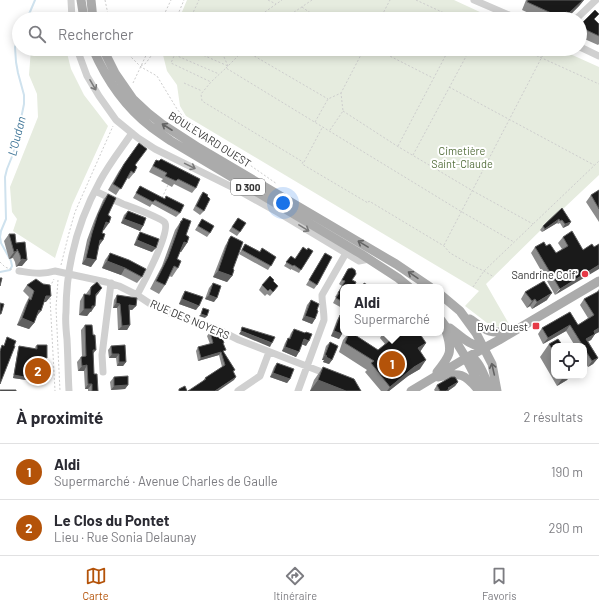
<!DOCTYPE html>
<html lang="fr">
<head>
<meta charset="utf-8">
<style>
	body { margin:0; font-family:Barlow,sans-serif; background:#f7f7f7; color:#2b2b33 }
	.controls { position:absolute; right:12px; bottom:12px; display:grid; overflow:hidden; border-radius:8px; box-shadow:0 2px 10px #0003 }
	.controls button { width:36px; height:36px; display:grid; place-items:center; padding:0; border:0; border-bottom:1px solid #e1e1e2; background:#fff; color:#2b2b33; font:20px sans-serif }
	.you { position:absolute; left:283px; top:203px; width:14px; height:14px; margin:-10px; border:3px solid #fff; border-radius:50%; background:#1a73e8; box-shadow:0 0 0 6px #1a73e833 }
	.badge { display:grid; place-items:center; width:26px; height:26px; border-radius:50%; background:#b45309; color:#fff; font-size:13px; font-weight:700 }
	.pin { position:absolute; translate:-50% -50%; border:2px solid #fff; box-shadow:0 1px 4px #0006 }
	.popup { position:absolute; left:340px; top:284px; width:104px; height:52px; box-sizing:border-box; display:grid; place-content:center; border-radius:8px; background:#fff; filter:drop-shadow(0 1px 3px #0005); font-size:13px; white-space:nowrap; color:#7c7c81 }
	.popup b { font-size:15px; color:#2b2b33 }
	.popup::after { content:''; position:absolute; left:50%; top:100%; margin-left:-8px; border:8px solid transparent; border-top-color:#fff }
	.list { margin:0; padding:0; list-style:none }
	h2 { display:flex; justify-content:space-between; align-items:center; height:52px; margin:0; padding:0 16px; font-size:17px }
	h2 small { font-size:13px; font-weight:400; color:#7c7c81 }
	.list li { display:grid; grid-template-columns:26px 1fr auto; gap:12px; align-items:center; box-sizing:border-box; height:56px; padding:0 16px; border-top:1px solid #e1e1e2 }
	.list b { display:block; font-size:15px; white-space:nowrap }
	.list p { margin:0; font-size:13px; white-space:nowrap; color:#7c7c81 }
	.list em { font-size:13px; font-style:normal; color:#7c7c81 }
	.icon { flex:none; width:22px; height:22px; fill:none; stroke:currentColor; stroke-width:2; stroke-linecap:round; stroke-linejoin:round }
	.map { position:relative; flex:none; width:599px; height:391px; overflow:hidden }
	.search { position:absolute; background:#fff; box-shadow:0 2px 10px #0003; left:12px; right:12px; top:12px; height:44px; display:flex; align-items:center; gap:10px; box-sizing:border-box; padding:0 14px; border-radius:22px; color:#7c7c81; font-size:15px }
	.sheet { height:164px; background:#fff }
	nav { display:flex; justify-content:space-around; align-items:center; box-sizing:border-box; height:56px; border-top:1px solid #e1e1e2; background:#fff; font-size:11px; color:#7c7c81 }
	nav a { display:grid; justify-items:center; gap:2px }
	nav .on { color:#b45309 }
	.map>svg:first-child { display:block }
	.green { fill:#e6ecdf }
	.lines { fill:none; stroke-linecap:round; stroke-linejoin:round }
	.stream { stroke:#cfe2ee; stroke-width:2 }
	.path { stroke:#cdcdcd; stroke-width:1; stroke-dasharray:2 2; stroke-linecap:butt }
	.minor { stroke:#d0d0d0; stroke-width:7 }
	.major { stroke:#ababab; stroke-width:9 }
	.wall { fill:#8c8c8c }
	.shaded-wall { fill:#5f5f5f }
	.building { fill:#1a1a1a; stroke:#5f5f5f }
	.oneway { stroke:#7a7a7a }
	.oneway2 { stroke:#636363 }
	.poi-dot { fill:#e63946; stroke:#fff; stroke-width:1.5 }
	.labels { text-anchor:middle; dominant-baseline:central; stroke-width:4; stroke-linejoin:round; paint-order:stroke }
	.shield { fill:#fff; stroke:#707070; stroke-width:1 }
	.shield-label { font-size:10px; font-weight:bold; fill:#333 }
	.street-label { font-size:11px; fill:#333; stroke:#fff }
	.park-label { font-size:11px; fill:#56703f; stroke:#fff }
	.poi-label { font-size:11px; fill:#333; stroke:#fff; text-anchor:end }
	.water-label { font-size:12px; font-style:italic; fill:#3f7597; stroke:#fff }
</style>
</head>
<body>
<div class="map">
<svg width="599" height="391" viewBox="0 0 599 391">
	<rect width="100%" height="100%" fill="#fff"/>
	<path class="green" d="M 187,0 L 454,0 L 495,19 L 179,19 Z
		M 31,49 L 66,49 L 71,69 L 84,95 L 108,126 L 72,205 L 55,258 L 13,231 L 17,219 L 12,212 L 10,187 L 38,117 L 37,94 L 29,75 Z
		M 166,49 L 559,49 L 599,67 L 599,175 L 547,224 L 486,284 L 509,324 L 502,327 L 491,326 L 465,306 L 479,291 L 186,116 L 180,106 L 177,85 L 167,71 L 163,55 Z"/>
	<g class="lines">
		<path class="stream" d="M 27,19 L 35,0
			M 0,272 L 10,270 L 12,266 L 11,261 L 1,243 L 0,237 L 1,231 L 6,219 L 5,177 L 7,169 L 13,154 L 16,143 L 24,104 L 24,95 L 18,73 L 16,62 L 15,47 L 19,38"/>
		<path class="path" d="M 105,0 L 109,19
			M 268,0 L 276,4
			M 416,0 L 457,19
			M 302,7 L 309,12 L 321,19
			M 162,19 L 171,0
			M 176,19 L 184,0
			M 190,19 L 199,0
			M 255,19 L 282,0
			M 284,19 L 312,0
			M 380,19 L 390,0
			M 123,49 L 141,67 L 157,76 L 177,109 L 185,119 L 201,131 L 277,184
			M 177,49 L 171,63 L 211,82 L 201,94 L 202,101 L 303,162 L 302,164 L 368,203 L 369,201 L 444,246 L 450,253 L 471,265 L 484,271 L 494,277
			M 189,49 L 228,66
			M 220,49 L 225,51
			M 225,49 L 224,57 L 228,66
			M 376,49 L 433,78
			M 522,49 L 599,84
			M 244,50 L 328,99
			M 175,55 L 219,74
			M 141,66 L 146,63 L 151,56 L 160,49
			M 226,68 L 245,49
			M 212,81 L 226,68 L 462,212 L 514,242
			M 133,83 L 149,49
			M 184,83 L 202,91
			M 449,87 L 594,165
			M 343,111 L 397,146 L 473,191 L 533,224
			M 315,122 L 328,99 L 341,93 L 364,49
			M 330,130 L 343,111 L 341,93
			M 398,146 L 449,49
			M 413,155 L 470,49
			M 304,162 L 322,128
			M 162,198 L 168,185
			M 444,245 L 546,49
			M 0,262 L 5,267 L 13,270
			M 61,265 L 69,233 L 75,212 L 113,126
			M 58,280 L 56,308 L 60,391
			M 50,287 L 54,279
			M 473,287 L 484,271 L 599,161
			M 50,298 L 55,391"/>
		<path class="minor" d="M 71,0 L 72,19
			M 474,0 L 518,19
			M 576,19 L 596,0
			M 580,47 L 599,56
			M 77,49 L 87,76 L 99,96 L 116,120 L 138,138 L 155,149 L 236,189 L 279,213 L 359,261 L 369,259
			M 95,191 C 104,195 114,200 123,204 C 131,207 162,218 165,223 C 170,233 143,284 137,295
			M 19,271 C 33,273 42,275 55,271 L 106,282 L 119,286 L 137,295 L 152,305 L 172,314 L 215,328 L 239,340 L 327,374
			M 103,372 L 102,355 L 111,283
			M 69,391 C 68,374 68,357 67,339 C 66,330 65,321 66,312 C 66,267 78,221 100,181 C 109,164 121,149 132,133
			M 238,391 L 260,376 L 269,352
			M 298,391 L 324,320 C 324,311 322,303 322,295 L 346,253"/>
		<path class="major" d="M 81,0 L 84,19
			M 91,0 L 93,19
			M 93,49 C 106,79 125,107 151,127 C 158,132 165,137 171,141 L 361,254 L 398,278 L 409,287
			M 103,49 L 115,73 L 133,99 L 148,113 L 162,124 L 199,148 L 396,264 L 430,287
			M 441,295 L 460,311 L 476,333 L 492,364 L 497,391
			M 470,319 C 486,331 491,335 511,330
			M 441,320 C 458,342 471,365 481,391
			M 450,328 C 462,337 469,345 484,348
			M 466,358 C 470,358 472,358 475,360 C 482,366 487,383 490,391
			M 437,372 C 450,356 453,352 446,331
			M 438,377 C 460,373 464,372 479,391
			M 411,391 L 466,358 L 499,340 L 599,281"/>
	</g>
	<path class="wall" d="M 526,0 L 584,0 L 579,6 L 566,19 L 542,19 L 522,10 Z
		M 595,20 L 599,24 L 599,44 L 598,45 L 580,37 L 580,25 L 582,23 Z
		M 139,143 L 134,173 L 129,179 L 127,178 L 116,195 L 108,190 L 119,171 Z
		M 156,160 L 196,188 L 192,193 L 174,184 L 172,187 L 161,181 L 163,179 L 149,172 Z
		M 140,186 L 164,199 L 166,196 L 180,213 L 176,217 L 152,204 L 150,207 L 133,198 Z
		M 599,190 L 599,222 L 586,202 L 591,195 Z
		M 203,192 L 207,196 L 204,211 L 200,215 L 193,210 L 200,196 Z
		M 108,194 L 108,215 L 104,230 L 103,230 L 102,233 L 103,240 L 98,247 L 91,267 L 82,264 L 87,240 L 94,221 L 103,200 Z
		M 562,208 L 569,225 L 563,228 L 560,223 L 558,224 L 557,223 L 542,232 L 540,230 L 543,226 Z
		M 128,211 L 143,226 L 140,231 L 121,223 L 124,215 Z
		M 183,218 L 187,243 L 181,252 L 180,251 L 177,259 L 178,268 L 172,277 L 169,276 L 165,285 L 159,294 L 150,289 L 162,266 L 175,230 Z
		M 238,218 L 240,232 L 237,236 L 229,231 Z
		M 202,219 L 210,233 L 207,237 L 195,230 Z
		M 140,232 L 152,252 L 134,245 L 137,237 Z
		M 9,234 L 16,243 L 25,242 L 22,266 L 18,266 L 16,267 L 15,262 L 13,258 L 9,259 L 4,241 Z
		M 231,236 L 233,269 L 232,276 L 227,282 L 213,277 L 225,246 Z
		M 563,237 L 583,250 L 592,244 L 555,295 L 531,253 L 535,247 L 546,246 L 556,253 L 562,249 L 558,243 Z
		M 245,244 L 259,251 L 276,257 L 268,270 L 239,254 Z
		M 307,250 L 313,251 L 299,273 L 291,269 L 291,270 L 284,266 L 291,256 L 295,259 Z
		M 110,253 L 142,277 L 137,283 L 121,275 L 102,268 L 105,260 Z
		M 325,253 L 317,285 L 314,289 L 306,285 Z
		M 348,269 L 343,287 L 343,307 L 342,308 L 333,303 L 336,297 L 335,297 L 342,286 L 339,284 Z
		M 213,283 L 214,302 L 205,299 L 209,288 Z
		M 27,285 L 46,302 L 44,302 L 36,317 L 34,323 L 29,329 L 17,325 L 25,305 L 29,297 L 23,291 Z
		M 262,285 L 275,290 L 270,296 L 267,294 L 265,296 L 259,290 Z
		M 91,287 L 102,288 L 96,296 L 91,312 L 90,312 L 87,316 L 79,315 L 80,301 L 84,294 L 86,294 Z
		M 599,289 L 599,332 L 595,334 L 591,340 L 588,341 L 598,358 L 593,364 L 588,367 L 584,361 L 584,346 L 575,346 L 566,331 L 543,344 L 538,334 L 542,328 L 570,312 L 578,325 L 588,318 L 580,305 L 584,299 L 596,293 Z
		M 185,291 L 196,310 L 179,304 L 182,296 Z
		M 525,292 L 547,300 L 532,309 L 530,306 L 527,308 L 521,299 Z
		M 117,295 L 136,306 L 132,310 L 130,310 L 130,325 L 127,330 L 118,330 L 117,308 L 113,308 L 114,300 Z
		M 311,300 L 317,310 L 315,319 L 312,324 L 302,320 L 307,305 Z
		M 340,315 L 342,334 L 339,339 L 331,336 L 337,320 Z
		M 85,325 L 93,354 L 94,374 L 98,391 L 88,391 L 88,389 L 85,389 L 84,371 L 78,371 L 77,362 L 81,357 L 82,357 L 81,330 Z
		M 294,329 L 306,346 L 302,344 L 296,357 L 282,351 L 285,343 L 288,338 L 289,338 L 291,333 Z
		M 210,332 L 223,344 L 224,353 L 234,372 L 234,380 L 203,381 L 205,378 L 222,367 L 219,355 L 198,361 L 196,351 L 198,347 L 210,344 L 207,336 Z
		M 349,333 L 352,333 L 378,350 L 385,344 L 380,338 L 383,333 L 417,333 L 426,343 L 420,351 L 420,369 L 408,376 L 389,391 L 381,391 L 365,372 L 367,370 L 339,352 L 343,340 Z
		M 330,342 L 332,360 L 329,364 L 323,362 L 324,360 L 322,360 L 326,346 Z
		M 549,344 L 554,346 L 554,376 L 570,376 L 567,380 L 557,386 L 540,357 Z
		M 37,345 L 46,360 L 44,360 L 43,381 L 33,382 L 33,381 L 13,378 L 18,349 L 19,346 L 36,349 L 35,347 Z
		M 111,346 L 126,362 L 123,366 L 117,366 L 116,358 L 109,358 L 108,350 Z
		M 277,363 L 290,379 L 287,383 L 270,377 L 274,367 Z
		M 323,367 L 361,391 L 310,391 L 314,380 Z
		M 114,377 L 128,385 L 125,389 L 111,390 L 110,382 Z
		M 458,382 L 455,386 L 448,391 L 435,391 L 434,390 L 437,385 Z"/>
	<path class="shaded-wall" d="M 583,0 L 584,0 L 579,6 L 566,19 L 562,19 L 566,12 Z
		M 124,219 L 143,226 L 140,231 L 121,223 Z
		M 559,219 L 557,223 L 542,232 L 545,229 Z
		M 106,222 L 109,223 L 104,230 L 101,229 Z
		M 571,222 L 569,225 L 563,228 L 565,224 Z
		M 100,240 L 103,240 L 98,247 Z
		M 137,240 L 156,248 L 152,252 L 134,245 Z
		M 184,242 L 187,243 L 181,252 L 178,251 Z
		M 17,251 L 12,258 L 9,259 L 14,252 Z
		M 86,258 L 96,260 L 91,267 L 82,264 Z
		M 22,259 L 27,260 L 22,266 L 18,266 L 16,267 L 21,260 Z
		M 107,261 L 125,268 L 121,275 L 102,268 Z
		M 599,265 L 599,269 L 555,295 L 560,289 Z
		M 218,271 L 232,276 L 227,282 L 213,277 Z
		M 102,288 L 98,294 L 91,300 L 96,294 Z
		M 552,293 L 547,300 L 532,309 L 537,302 Z
		M 209,295 L 217,298 L 214,302 L 205,299 Z
		M 46,296 L 51,296 L 46,302 L 42,302 Z
		M 182,299 L 199,306 L 196,310 L 179,304 Z
		M 535,299 L 530,306 L 527,308 L 532,301 Z
		M 116,303 L 120,304 L 117,308 L 113,308 Z
		M 129,305 L 136,306 L 132,310 L 126,309 Z
		M 92,306 L 95,306 L 91,312 L 90,312 L 87,316 L 79,315 L 84,309 Z
		M 39,310 L 41,311 L 36,317 Z
		M 201,314 L 207,316 L 205,318 L 199,316 Z
		M 305,316 L 315,319 L 312,324 L 302,320 Z
		M 22,318 L 34,323 L 29,329 L 17,325 Z
		M 130,325 L 127,330 L 118,330 L 122,326 Z
		M 570,325 L 566,331 L 543,344 L 548,338 Z
		M 599,328 L 599,332 L 595,334 L 591,340 L 582,345 L 586,339 L 594,331 Z
		M 241,331 L 272,343 L 270,347 L 239,334 Z
		M 334,331 L 342,334 L 339,339 L 331,336 Z
		M 304,339 L 309,341 L 306,346 L 301,344 Z
		M 426,343 L 420,352 L 418,348 Z
		M 285,347 L 299,352 L 296,357 L 282,351 Z
		M 93,350 L 96,350 L 92,355 Z
		M 221,352 L 219,355 L 198,361 L 201,358 Z
		M 112,354 L 119,354 L 116,358 L 109,358 Z
		M 325,355 L 327,356 L 324,360 L 322,360 Z
		M 326,357 L 332,360 L 329,364 L 323,362 Z
		M 598,358 L 593,364 L 588,367 L 592,361 Z
		M 426,360 L 420,369 L 408,376 L 389,391 L 387,391 L 390,387 L 414,367 Z
		M 119,362 L 126,362 L 123,366 L 117,366 Z
		M 87,365 L 84,371 L 78,371 L 82,366 Z
		M 273,373 L 290,379 L 287,383 L 270,377 Z
		M 14,375 L 35,379 L 33,381 L 13,378 Z
		M 564,376 L 570,376 L 567,380 L 557,386 Z
		M 236,377 L 234,380 L 218,391 L 215,391 Z
		M 45,379 L 43,381 L 33,382 L 35,380 Z
		M 318,380 L 346,391 L 310,391 Z
		M 458,382 L 455,386 L 448,391 L 446,391 L 448,388 Z
		M 88,384 L 92,384 L 88,389 L 85,389 Z
		M 128,385 L 125,389 L 111,390 L 114,386 Z"/>
	<path class="building" d="M 528,0 L 583,0 L 569,13 L 566,12 L 564,17 L 561,15 L 560,17 L 527,2 Z
		M 595,10 L 599,14 L 594,19 L 599,24 L 599,36 L 582,28 L 582,23 Z
		M 139,143 L 147,149 L 135,165 L 137,167 L 134,173 L 131,171 L 121,189 L 113,184 L 124,164 Z
		M 161,159 L 200,179 L 196,188 L 178,179 L 176,181 L 165,176 L 167,173 L 153,166 L 156,160 L 159,161 Z
		M 140,186 L 165,199 L 166,196 L 184,205 L 180,213 L 155,200 L 153,202 L 136,193 Z
		M 599,190 L 599,209 L 591,195 Z
		M 203,192 L 208,195 L 207,196 L 210,199 L 204,211 L 196,206 Z
		M 108,194 L 116,198 L 108,215 L 111,217 L 109,223 L 106,222 L 102,233 L 105,234 L 103,240 L 100,240 L 96,260 L 86,258 L 92,233 L 98,214 Z
		M 562,208 L 571,222 L 565,224 L 562,220 L 560,221 L 559,219 L 545,229 L 543,226 Z
		M 128,211 L 146,218 L 143,226 L 124,219 Z
		M 183,218 L 191,221 L 186,235 L 189,237 L 187,243 L 184,242 L 177,259 L 181,261 L 178,268 L 174,266 L 165,285 L 156,281 L 168,257 L 181,221 L 182,221 Z
		M 238,218 L 246,223 L 240,232 L 232,227 Z
		M 202,219 L 214,226 L 210,233 L 198,226 Z
		M 572,231 L 583,250 L 592,244 L 594,247 L 599,244 L 599,265 L 560,289 L 535,247 L 544,242 L 546,246 L 550,244 L 556,253 L 568,246 L 563,237 Z
		M 140,232 L 159,239 L 156,248 L 137,240 Z
		M 9,234 L 15,234 L 16,243 L 25,242 L 27,260 L 22,259 L 21,260 L 20,255 L 17,249 L 17,251 L 14,252 Z
		M 231,236 L 243,242 L 233,269 L 234,270 L 232,276 L 218,271 L 229,239 Z
		M 245,244 L 260,252 L 262,248 L 276,257 L 271,266 L 242,250 Z
		M 303,247 L 307,250 L 308,248 L 313,251 L 301,270 L 294,265 L 293,266 L 286,262 L 291,256 L 295,259 Z
		M 110,253 L 129,260 L 146,269 L 142,277 L 125,268 L 107,261 Z
		M 325,253 L 332,257 L 317,285 L 309,280 Z
		M 352,268 L 355,270 L 356,274 L 352,280 L 356,282 L 354,287 L 343,287 L 343,302 L 336,298 L 339,293 L 338,293 L 345,281 L 342,280 L 348,269 Z
		M 270,276 L 274,280 L 273,281 L 278,286 L 273,292 L 270,289 L 268,291 L 262,285 Z
		M 0,278 L 2,278 L 0,286 Z
		M 36,279 L 43,284 L 50,285 L 51,296 L 46,296 L 41,311 L 39,310 L 34,323 L 22,318 L 29,299 L 31,300 L 34,291 L 27,285 Z
		M 544,281 L 552,293 L 537,302 L 535,299 L 532,301 L 525,292 Z
		M 97,282 L 102,288 L 96,294 L 95,306 L 92,306 L 92,309 L 84,309 L 84,294 L 90,295 L 91,287 Z
		M 213,283 L 221,286 L 217,298 L 209,295 Z
		M 364,283 L 371,287 L 363,287 Z
		M 185,291 L 203,297 L 199,306 L 182,299 Z
		M 599,291 L 599,328 L 594,331 L 595,334 L 586,339 L 598,358 L 592,361 L 584,348 L 584,346 L 583,346 L 570,325 L 548,338 L 542,328 L 570,312 L 578,325 L 594,315 L 584,299 Z
		M 117,295 L 137,298 L 136,306 L 129,305 L 130,325 L 122,326 L 120,304 L 116,303 Z
		M 311,300 L 319,304 L 317,310 L 318,311 L 315,319 L 305,316 Z
		M 0,303 L 4,304 L 1,314 L 0,314 Z
		M 203,308 L 209,310 L 207,316 L 201,314 Z
		M 340,315 L 343,316 L 343,333 L 342,334 L 334,331 Z
		M 85,325 L 92,325 L 93,335 L 95,335 L 96,350 L 93,350 L 94,374 L 97,374 L 98,391 L 92,391 L 92,384 L 88,384 L 87,365 L 82,366 L 81,357 L 86,356 Z
		M 242,327 L 275,337 L 272,343 L 241,331 Z
		M 294,329 L 305,333 L 306,332 L 312,334 L 309,341 L 304,339 L 299,352 L 285,347 L 288,338 L 290,339 Z
		M 217,330 L 220,331 L 224,343 L 223,343 L 226,350 L 223,351 L 235,370 L 233,371 L 236,377 L 215,391 L 188,391 L 206,379 L 205,378 L 225,365 L 221,352 L 201,358 L 198,347 L 213,343 L 210,332 Z
		M 349,333 L 352,333 L 378,350 L 393,338 L 389,333 L 417,333 L 418,335 L 420,334 L 426,343 L 418,348 L 426,360 L 414,367 L 390,387 L 371,363 L 374,361 L 345,343 Z
		M 7,337 L 16,341 L 14,346 L 15,346 L 0,384 L 0,351 L 2,345 L 4,346 Z
		M 558,339 L 563,346 L 554,346 L 554,352 L 549,344 Z
		M 330,342 L 338,346 L 332,360 L 326,357 L 327,356 L 325,355 Z
		M 37,345 L 47,345 L 47,358 L 44,358 L 45,379 L 35,380 L 35,379 L 14,375 L 19,346 L 37,349 Z
		M 125,345 L 126,362 L 119,362 L 119,354 L 112,354 L 111,346 Z
		M 277,363 L 294,369 L 290,379 L 273,373 Z
		M 323,367 L 354,379 L 361,391 L 346,391 L 318,380 Z
		M 128,376 L 128,385 L 114,386 L 114,377 Z
		M 451,377 L 455,377 L 458,382 L 448,388 L 449,389 L 446,391 L 440,391 L 437,385 Z
		M 185,386 L 187,391 L 179,391 L 179,389 Z
		M 0,390 L 16,390 L 16,391 L 0,391 Z"/>
	<defs><path id="oneway-shaft" d="M-6 0H5M1.5-3L5.5 0L1.5 3" fill="none" stroke-width="1.6" stroke-linecap="round" stroke-linejoin="round"/></defs>
	<g class="oneway">
		<use href="#oneway-shaft" transform="translate(93 85) rotate(60)"/>
		<use href="#oneway-shaft" transform="translate(190 166) rotate(26)"/>
		<use href="#oneway-shaft" transform="translate(304 228) rotate(31)"/>
	</g>
	<g class="oneway2">
		<use href="#oneway-shaft" transform="translate(167 127) rotate(-147)"/>
		<use href="#oneway-shaft" transform="translate(363 244) rotate(-149)"/>
		<use href="#oneway-shaft" transform="translate(413 275) rotate(-146)"/>
		<use href="#oneway-shaft" transform="translate(493 369) rotate(-103)"/>
	</g>
	<g class="poi-dot">
		<circle cx="585" cy="274" r="4"/>
		<rect x="532" y="322" width="8" height="8" rx="2"/>
	</g>
	<g class="labels">
		<rect class="shield" x="231" y="179" width="34" height="16" rx="3"/>
		<g class="shield-label">
			<text x="248" y="187">D 300</text>
		</g>
		<g class="street-label">
			<text transform="translate(210 139) rotate(32)">BOULEVARD OUEST</text>
			<text transform="translate(190 319) rotate(23)">RUE DES NOYERS</text>
		</g>
		<g class="park-label">
			<text x="462" y="150">Cimetière<tspan x="462" dy="13">Saint-Claude</tspan></text>
		</g>
		<g class="poi-label">
			<text x="577" y="274">Sandrine Coif'</text>
			<text x="528" y="326">Bvd. Ouest</text>
		</g>
		<g class="water-label">
			<text transform="translate(16 136) rotate(-76)">L'Oudan</text>
		</g>
	</g>
</svg>
<div class="controls">
<button><svg class="icon" aria-label="locate" viewBox="0 0 24 24"><circle cx="12" cy="12" r="6"/><path d="M12 2v4M12 18v4M2 12h4M18 12h4"/></svg></button>
</div>
<div class="you"></div>
<div class="pin badge" style="left:392px;top:364px">1</div>
<div class="popup"><b>Aldi</b>Supermarché</div>
<div class="pin badge" style="left:38px;top:371px">2</div>
<div class="search"><svg class="icon" aria-label="search" viewBox="0 0 24 24"><circle cx="10" cy="10" r="6"/><path d="M15 15l6 6"/></svg>Rechercher</div>
</div>
<section class="sheet">
<h2>À proximité<small>2 résultats</small></h2>
<ul class="list">
<li><span class="badge">1</span><div><b>Aldi</b><p>Supermarché · Avenue Charles de Gaulle</p></div><em>190 m</em></li>
<li><span class="badge">2</span><div><b>Le Clos du Pontet</b><p>Lieu · Rue Sonia Delaunay</p></div><em>290 m</em></li>
</ul>
</section>
<nav>
<a class="on"><svg class="icon" aria-label="map" viewBox="0 0 24 24"><path d="M3 6l6-2 6 2 6-2v14l-6 2-6-2-6 2zM9 4v14M15 6v14"/></svg>Carte</a>
<a><svg class="icon" aria-label="directions" viewBox="0 0 24 24"><path d="M12 3l9 9-9 9-9-9zM9 14v-3h6M13 9l2 2-2 2"/></svg>Itinéraire</a>
<a><svg class="icon" aria-label="saved" viewBox="0 0 24 24"><path d="M7 4h10v16l-5-4-5 4z"/></svg>Favoris</a>
</nav>
</body>
</html>
